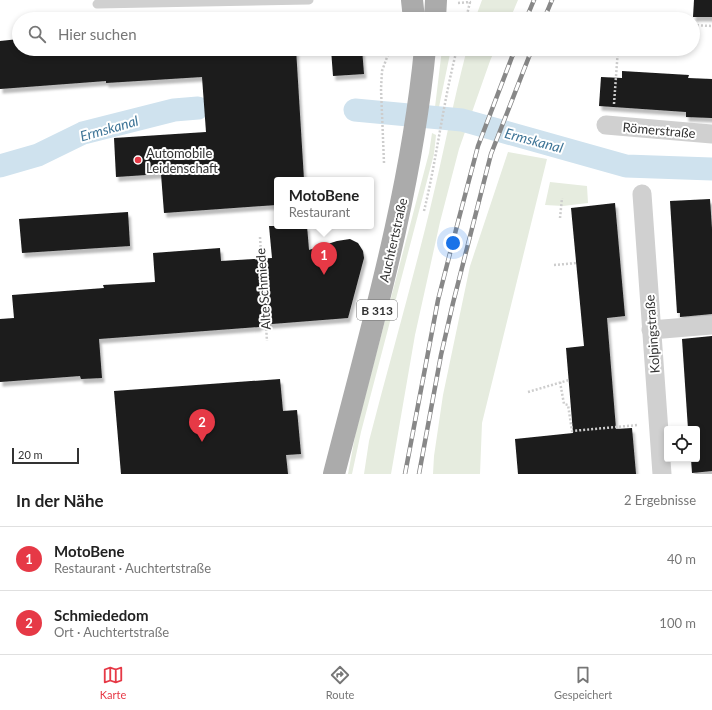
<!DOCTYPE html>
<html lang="de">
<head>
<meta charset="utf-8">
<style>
	body { margin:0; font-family:Lato,sans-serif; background:#f6f6f6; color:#222 }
	.controls { position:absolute; right:12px; bottom:12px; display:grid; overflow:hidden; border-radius:4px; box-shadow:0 2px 6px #0003 }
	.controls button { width:36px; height:36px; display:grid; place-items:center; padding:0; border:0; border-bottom:1px solid #e0e0e0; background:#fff; color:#222; font:20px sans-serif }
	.scale { position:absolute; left:12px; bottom:10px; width:67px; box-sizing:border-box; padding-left:4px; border:2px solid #333; border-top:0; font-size:11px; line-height:14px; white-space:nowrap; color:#333; -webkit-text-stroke:3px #fff; paint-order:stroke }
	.you { position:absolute; left:453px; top:243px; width:14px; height:14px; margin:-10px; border:3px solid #fff; border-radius:50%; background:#1a73e8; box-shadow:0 0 0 6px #1a73e833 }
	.badge { display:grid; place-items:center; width:26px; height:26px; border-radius:50%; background:#e63946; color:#fff; font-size:13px; font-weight:700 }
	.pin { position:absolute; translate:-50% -33px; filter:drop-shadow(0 1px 2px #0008) }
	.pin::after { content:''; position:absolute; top:21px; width:14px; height:12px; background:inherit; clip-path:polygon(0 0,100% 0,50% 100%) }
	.popup { position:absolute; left:274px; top:177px; width:100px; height:52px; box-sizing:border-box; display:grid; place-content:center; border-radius:4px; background:#fff; filter:drop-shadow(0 1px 3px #0005); font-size:13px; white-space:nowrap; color:#767676 }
	.popup b { font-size:15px; color:#222 }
	.popup::after { content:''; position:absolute; left:50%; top:100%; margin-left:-8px; border:8px solid transparent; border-top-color:#fff }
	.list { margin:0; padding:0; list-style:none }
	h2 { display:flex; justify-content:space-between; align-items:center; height:52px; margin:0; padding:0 16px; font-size:17px }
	h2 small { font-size:13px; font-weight:400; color:#767676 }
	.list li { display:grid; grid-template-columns:26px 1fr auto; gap:12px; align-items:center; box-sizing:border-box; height:64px; padding:0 16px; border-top:1px solid #e0e0e0 }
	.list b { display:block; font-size:15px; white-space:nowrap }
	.list p { margin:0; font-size:13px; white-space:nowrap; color:#767676 }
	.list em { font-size:13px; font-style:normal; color:#767676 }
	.icon { flex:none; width:22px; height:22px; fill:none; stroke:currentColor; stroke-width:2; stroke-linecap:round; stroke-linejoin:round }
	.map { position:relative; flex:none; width:712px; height:474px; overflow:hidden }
	.search { position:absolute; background:#fff; box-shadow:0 2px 6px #0003; left:12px; right:12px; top:12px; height:44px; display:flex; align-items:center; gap:10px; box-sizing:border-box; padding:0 14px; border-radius:22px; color:#767676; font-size:15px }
	.sheet { height:180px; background:#fff }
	nav { display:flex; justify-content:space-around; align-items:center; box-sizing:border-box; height:56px; border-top:1px solid #e0e0e0; background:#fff; font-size:11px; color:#767676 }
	nav a { display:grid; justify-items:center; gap:2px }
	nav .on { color:#e63946 }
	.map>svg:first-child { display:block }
	.green { fill:#e6ecdf }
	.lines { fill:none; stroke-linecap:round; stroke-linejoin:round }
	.canal { stroke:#cfe2ee; stroke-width:23 }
	.building { fill:#1a1a1a; filter:url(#shadow) }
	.path { stroke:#cdcdcd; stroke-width:2.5; stroke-dasharray:2 2; stroke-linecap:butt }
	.lane { stroke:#d0d0d0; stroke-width:9 }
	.street { stroke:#d0d0d0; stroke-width:19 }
	.primary { stroke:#ababab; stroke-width:22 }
	.rail-casing { stroke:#888; stroke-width:4.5 }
	.rail { stroke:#fff; stroke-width:3; stroke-dasharray:9; stroke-linecap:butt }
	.poi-dot { fill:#e63946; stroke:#fff; stroke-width:1.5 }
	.labels { text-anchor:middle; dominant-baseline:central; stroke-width:4; stroke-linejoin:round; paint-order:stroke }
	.shield { fill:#fff; stroke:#707070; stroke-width:1 }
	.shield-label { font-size:12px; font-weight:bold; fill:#333 }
	.street-label { font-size:13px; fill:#333; stroke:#fff }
	.poi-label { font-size:13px; fill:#333; stroke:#fff; text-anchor:start }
	.water-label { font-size:14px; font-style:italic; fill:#3f7597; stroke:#fff }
</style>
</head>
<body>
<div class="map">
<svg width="712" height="474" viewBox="0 0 712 474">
	<defs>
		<filter id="shadow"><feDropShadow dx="2.5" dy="4.5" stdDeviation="1" flood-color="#0004"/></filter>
	</defs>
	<rect width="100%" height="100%" fill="#fff"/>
	<path class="green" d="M 482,0 L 518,0 L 510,19 L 475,19 Z
		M 442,49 L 451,49 L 439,107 L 435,107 Z
		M 467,49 L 495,49 L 490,61 L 459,149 L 440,222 L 415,335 L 391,474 L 364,474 L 369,441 C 389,364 411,287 430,209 C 443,156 453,102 467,49 Z
		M 432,133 L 436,135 L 434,154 L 361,432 L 352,474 L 348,474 L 356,431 L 429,153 Z
		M 508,152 L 547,159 L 482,423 L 480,474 L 433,474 L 434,456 L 443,395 L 470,266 Z
		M 550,182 L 587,186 L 588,203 L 563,206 L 545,205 Z"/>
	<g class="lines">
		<path class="canal" d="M 355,110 L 462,120 L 626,166 L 712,169
			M 0,166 L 38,155 L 83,133 L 174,110 L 198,108"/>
	</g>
	<path class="building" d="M 694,0 L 712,0 L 712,17 L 693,17 Z
		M 19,39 L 19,49 L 296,49 L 304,180 L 277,180 L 277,205 L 164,213 L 161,174 L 116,177 L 114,138 L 206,132 L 202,77 L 106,83 L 106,81 L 0,89 L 0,41 Z
		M 331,49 L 362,49 L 364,74 L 333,76 Z
		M 622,71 L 689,75 L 688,78 L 712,79 L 712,118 L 686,117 L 686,112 L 599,106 L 601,77 L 622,78 Z
		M 710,199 L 712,229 L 712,314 L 680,317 L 680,313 L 677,313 L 670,201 Z
		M 615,203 L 625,316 L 607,318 L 616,429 L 632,428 L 636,474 L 518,474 L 515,439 L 573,433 L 566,348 L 584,346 L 571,208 Z
		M 128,212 L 130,246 L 22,253 L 19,219 Z
		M 269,226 L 307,226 L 309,250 L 337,241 L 350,239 L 358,243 L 363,251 L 364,258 L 348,318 L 259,325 L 259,327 L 99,339 L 102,378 L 81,379 L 80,376 L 0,382 L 0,319 L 14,318 L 12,295 L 104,288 L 103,285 L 155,282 L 153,253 L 220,248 L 221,261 L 272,258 Z
		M 712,336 L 712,471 L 692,473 L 691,459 L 697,459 L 697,429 L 688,429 L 682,339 Z
		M 280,379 L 283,411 L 297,410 L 301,454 L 286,455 L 288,474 L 121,474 L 114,391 Z"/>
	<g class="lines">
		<path class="path" d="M 458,3 L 470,2 L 466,19
			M 693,25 L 712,26
			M 614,104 L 618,49
			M 384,163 L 381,89 L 382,71 L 390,49
			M 424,211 C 437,158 443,102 457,49
			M 560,218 L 562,198
			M 260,237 L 267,341
			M 554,265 L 577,263
			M 560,382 L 564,404 L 568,405 L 572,431 L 638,425
			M 528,392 L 569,380"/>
		<path class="lane" d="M 97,4 L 309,0"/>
		<path class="street" d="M 606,125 L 712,134
			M 642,194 L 662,474
			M 651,330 L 712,325"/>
		<path class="primary" d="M 412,0 L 414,19
			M 435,19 L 436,0
			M 334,474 C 370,333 411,194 425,49"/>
		<g class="rail-casing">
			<path id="rail" d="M 526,19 L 534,0
				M 544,19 L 552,0
				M 405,474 L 438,300 L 459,218 L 478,146 L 515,49
				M 419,474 L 441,355 L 453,303 L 491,154 L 532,49"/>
		</g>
		<use href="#rail" class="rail"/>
	</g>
	<circle class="poi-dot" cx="138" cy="160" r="4"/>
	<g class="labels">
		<rect class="shield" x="357" y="300" width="40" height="20" rx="3"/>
		<g class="shield-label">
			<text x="377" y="310">B 313</text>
		</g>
		<g class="street-label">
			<text transform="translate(659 130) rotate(5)">Römerstraße</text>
			<text transform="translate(393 240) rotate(-77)">Auchtertstraße</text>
			<text transform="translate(263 289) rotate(-94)">Alte Schmiede</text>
			<text transform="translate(652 334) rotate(-94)">Kolpingstraße</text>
		</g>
		<g class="poi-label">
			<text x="146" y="153">Automobile<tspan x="146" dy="15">Leidenschaft</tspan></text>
		</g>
		<g class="water-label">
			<text transform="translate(109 128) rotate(-16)">Ermskanal</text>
			<text transform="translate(534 140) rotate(15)">Ermskanal</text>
		</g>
	</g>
</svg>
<div class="controls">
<button><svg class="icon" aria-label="locate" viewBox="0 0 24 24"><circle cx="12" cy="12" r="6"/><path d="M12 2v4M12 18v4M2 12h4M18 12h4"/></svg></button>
</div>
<div class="scale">20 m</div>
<div class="you"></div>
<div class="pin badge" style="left:324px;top:275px">1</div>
<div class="popup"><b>MotoBene</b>Restaurant</div>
<div class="pin badge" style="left:202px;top:442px">2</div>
<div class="search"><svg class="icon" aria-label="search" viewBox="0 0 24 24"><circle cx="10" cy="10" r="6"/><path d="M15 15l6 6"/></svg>Hier suchen</div>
</div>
<section class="sheet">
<h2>In der Nähe<small>2 Ergebnisse</small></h2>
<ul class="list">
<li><span class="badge">1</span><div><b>MotoBene</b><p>Restaurant · Auchtertstraße</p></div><em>40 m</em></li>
<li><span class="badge">2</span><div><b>Schmiededom</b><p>Ort · Auchtertstraße</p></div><em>100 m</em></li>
</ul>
</section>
<nav>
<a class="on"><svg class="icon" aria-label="map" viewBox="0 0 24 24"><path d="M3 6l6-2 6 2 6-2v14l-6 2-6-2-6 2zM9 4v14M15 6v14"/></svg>Karte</a>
<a><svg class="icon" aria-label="directions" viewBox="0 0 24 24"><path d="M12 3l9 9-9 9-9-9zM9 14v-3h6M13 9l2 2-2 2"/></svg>Route</a>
<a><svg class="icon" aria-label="saved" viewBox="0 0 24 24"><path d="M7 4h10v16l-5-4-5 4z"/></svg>Gespeichert</a>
</nav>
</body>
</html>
